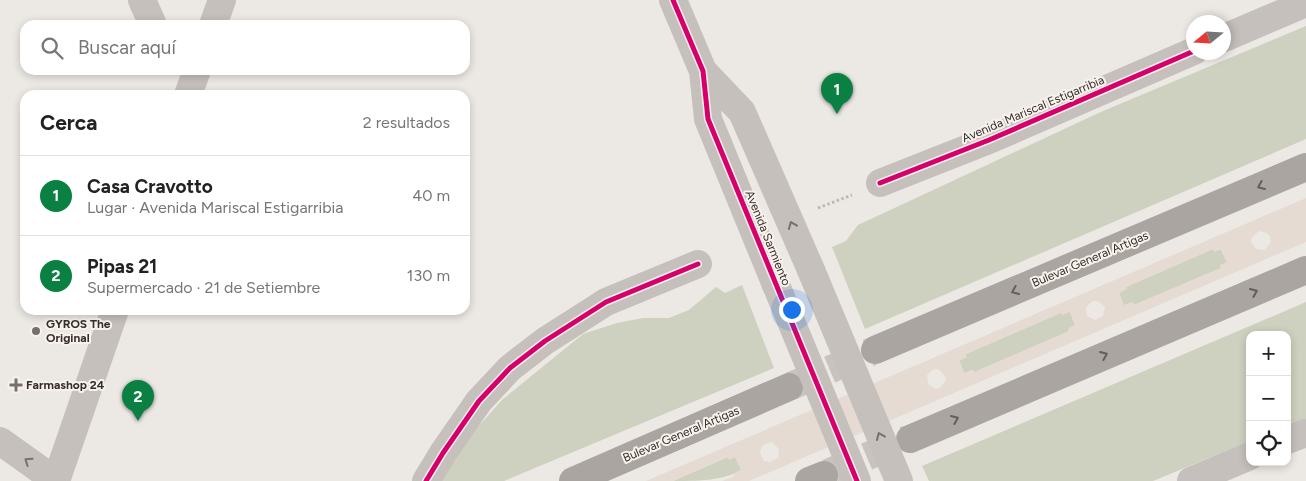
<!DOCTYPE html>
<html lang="es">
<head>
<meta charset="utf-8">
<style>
	body { margin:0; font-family:Figtree,sans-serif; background:#f6f6f6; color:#222 }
	.controls { position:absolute; right:15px; bottom:15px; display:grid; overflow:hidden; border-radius:10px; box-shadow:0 2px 8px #0003 }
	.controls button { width:45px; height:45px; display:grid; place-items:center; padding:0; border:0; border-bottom:1px solid #e0e0e0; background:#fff; color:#222; font:25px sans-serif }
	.compass { position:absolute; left:1186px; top:15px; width:45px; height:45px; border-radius:50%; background:#fff; box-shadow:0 2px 8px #0003; rotate:252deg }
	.you { position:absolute; left:791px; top:309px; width:18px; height:18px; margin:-12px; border:4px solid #fff; border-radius:50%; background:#1a73e8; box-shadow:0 0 0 8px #1a73e833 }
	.badge { display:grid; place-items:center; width:32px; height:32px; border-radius:50%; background:#0b8043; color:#fff; font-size:16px; font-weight:700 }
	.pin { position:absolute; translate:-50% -41px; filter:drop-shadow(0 1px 2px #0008) }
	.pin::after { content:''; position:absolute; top:26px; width:18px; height:15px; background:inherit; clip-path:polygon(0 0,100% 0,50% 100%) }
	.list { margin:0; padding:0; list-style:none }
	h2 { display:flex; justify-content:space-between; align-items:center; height:65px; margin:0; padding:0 20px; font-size:21px }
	h2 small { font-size:16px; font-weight:400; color:#767676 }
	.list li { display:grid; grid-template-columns:32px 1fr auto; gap:15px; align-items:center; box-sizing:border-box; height:80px; padding:0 20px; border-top:1px solid #e0e0e0 }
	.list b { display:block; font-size:19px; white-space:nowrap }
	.list p { margin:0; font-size:16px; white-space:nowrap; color:#767676 }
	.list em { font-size:16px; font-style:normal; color:#767676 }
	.icon { flex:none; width:28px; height:28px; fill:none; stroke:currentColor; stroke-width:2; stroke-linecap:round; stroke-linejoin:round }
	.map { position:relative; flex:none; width:1306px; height:481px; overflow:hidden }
	.search { position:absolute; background:#fff; box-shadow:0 2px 8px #0003; left:20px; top:20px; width:450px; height:55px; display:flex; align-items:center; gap:12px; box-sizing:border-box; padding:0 18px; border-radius:15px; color:#767676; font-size:19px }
	.panel { position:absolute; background:#fff; box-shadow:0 2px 8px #0003; left:20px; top:90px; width:450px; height:225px; border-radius:15px }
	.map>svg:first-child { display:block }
	.green { fill:#ced1bf }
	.plaza { fill:#e5dbd2; fill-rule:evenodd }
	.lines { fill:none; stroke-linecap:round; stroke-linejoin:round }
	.major-tunnel { stroke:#c8c3bf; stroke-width:28; stroke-dasharray:28 14; stroke-linecap:butt }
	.path { stroke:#beb9b5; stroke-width:3; stroke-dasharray:2.5 2.5; stroke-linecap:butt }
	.minor { stroke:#c6c0bc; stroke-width:28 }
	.major { stroke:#aba5a1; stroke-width:28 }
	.minor-bridge { stroke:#c6c0bc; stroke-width:28 }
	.cycleway-casing { stroke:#f8f2ec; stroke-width:8 }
	.cycleway { stroke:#d6006c; stroke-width:5 }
	.oneway { stroke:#655e5a }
	.oneway2 { stroke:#77706c }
	.poi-dot { fill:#766f6c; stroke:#f8f2ec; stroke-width:2 }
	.labels { text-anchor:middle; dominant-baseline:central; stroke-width:4; stroke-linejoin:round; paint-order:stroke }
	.street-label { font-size:12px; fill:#362e2b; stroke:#f8f2ec }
	.poi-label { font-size:12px; font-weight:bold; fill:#362e2b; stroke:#f8f2ec; text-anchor:start }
</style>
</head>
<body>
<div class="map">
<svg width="1306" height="481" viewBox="0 0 1306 481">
	<rect width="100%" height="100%" fill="#ece8e4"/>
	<path class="green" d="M 1306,26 L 1306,139 L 865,329 L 832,247 L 846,241 L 858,225 L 1103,111 Z
		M 1213,249 L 1221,249 L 1227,262 L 1221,268 L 1134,305 L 1124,306 L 1119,293 L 1126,289 L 1126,287 Z
		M 742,285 L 774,368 L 504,481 L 438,481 L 477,428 L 502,400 L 583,334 L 617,323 L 643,318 L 669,318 L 689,310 L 716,287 L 725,293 Z
		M 1306,302 L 1306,420 L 1287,427 L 1287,335 L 1250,335 L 1250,441 L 1153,481 L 929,481 L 922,466 Z
		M 1062,312 L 1070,312 L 1075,325 L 1070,331 L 974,373 L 973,370 L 964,373 L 959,360 L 966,357 L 966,354 Z
		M 728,457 L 735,457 L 741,470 C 724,481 695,481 673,481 Z"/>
	<path class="plaza" d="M 1306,198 L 1306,242 L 749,481 L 722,481 L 735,476 L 734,473 L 741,470 L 735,457 L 729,460 L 727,457 L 673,481 L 646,481 ZM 1259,231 L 1267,233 L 1270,237 L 1271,242 L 1265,250 L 1256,249 L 1251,242 L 1252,237 ZM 1213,249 L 1214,252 L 1222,249 L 1227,262 L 1220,265 L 1221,268 L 1134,305 L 1133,302 L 1124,305 L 1119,293 L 1127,289 L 1126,287 ZM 1093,301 L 1098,301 L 1105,307 L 1103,316 L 1095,320 L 1087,316 L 1086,311 L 1086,307 ZM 1070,312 L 1075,325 L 1068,328 L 1069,331 L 974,372 L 973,370 L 964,373 L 959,361 L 967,357 L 966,354 L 1061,313 L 1063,315 ZM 934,369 L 938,369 L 945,376 L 946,380 L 940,388 L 936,389 L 928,384 L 927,375 ZM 772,442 L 779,449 L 778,458 L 770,462 L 764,461 L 760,453 L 761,449 L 763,445 Z"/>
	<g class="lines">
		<path class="major-tunnel" d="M 791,386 L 871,352
			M 828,473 L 908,439"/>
		<path class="path" d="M 818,208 L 852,195"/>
		<path class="minor" d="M 142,0 L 153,25
			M 673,0 L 703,71 L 708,119 L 776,285
			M 213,25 L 222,0
			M 1224,38 L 1306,3
			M 703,71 L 742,112 L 811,270
			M 188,95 L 197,70
			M 880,183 L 989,140 L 1194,51
			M 1287,440 L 1306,433
			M 0,441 L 56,481
			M 56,481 L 115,310
			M 426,481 L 443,453 L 479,401 L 510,368 L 545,341 L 606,302 L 698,264
			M 1191,481 L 1250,456"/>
		<path class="major" d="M 875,350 L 1306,167
			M 910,439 L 1306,270
			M 573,481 L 789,387
			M 809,481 L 824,475"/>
		<path class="minor-bridge" d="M 811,270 L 899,481
			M 776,285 L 857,481"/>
		<g class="cycleway-casing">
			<path id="cycleway" d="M 673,0 L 703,71 L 708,119 L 857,481
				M 880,183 L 989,140 L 1194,51
				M 426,481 L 443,453 L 479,401 L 510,368 L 545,341 L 606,302 L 698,264"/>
		</g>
		<use href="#cycleway" class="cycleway"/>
	</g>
	<defs><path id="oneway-chevron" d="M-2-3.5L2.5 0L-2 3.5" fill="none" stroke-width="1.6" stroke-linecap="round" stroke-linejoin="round" transform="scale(1.25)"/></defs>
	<g class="oneway">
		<use href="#oneway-chevron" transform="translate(1261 186) rotate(157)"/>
		<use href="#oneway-chevron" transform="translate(1015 291) rotate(157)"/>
		<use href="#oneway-chevron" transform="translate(1254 292) rotate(-23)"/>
		<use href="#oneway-chevron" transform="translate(1104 355) rotate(-23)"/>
		<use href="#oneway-chevron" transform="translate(955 419) rotate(-23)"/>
	</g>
	<g class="oneway2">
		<use href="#oneway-chevron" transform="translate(792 225) rotate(-113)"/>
		<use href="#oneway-chevron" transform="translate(880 436) rotate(-113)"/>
		<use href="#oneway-chevron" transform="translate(28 461) rotate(-145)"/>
	</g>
	<g class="poi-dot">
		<circle cx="36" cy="331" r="5"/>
		<path d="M13.5 377.5h5v5h5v5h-5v5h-5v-5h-5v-5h5z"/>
	</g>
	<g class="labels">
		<g class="street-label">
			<text transform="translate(1033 109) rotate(-23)">Avenida Mariscal Estigarribia</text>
			<text transform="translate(768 238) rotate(68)">Avenida Sarmiento</text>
			<text transform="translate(1090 259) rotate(-23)">Bulevar General Artigas</text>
			<text transform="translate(681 434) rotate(-23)">Bulevar General Artigas</text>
		</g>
		<g class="poi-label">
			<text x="46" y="324">GYROS The<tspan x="46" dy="14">Original</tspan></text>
			<text x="26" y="385">Farmashop 24</text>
		</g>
	</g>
</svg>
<div class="controls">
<button>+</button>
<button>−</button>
<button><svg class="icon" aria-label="locate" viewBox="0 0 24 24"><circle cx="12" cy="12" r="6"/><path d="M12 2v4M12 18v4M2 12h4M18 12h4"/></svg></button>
</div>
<svg class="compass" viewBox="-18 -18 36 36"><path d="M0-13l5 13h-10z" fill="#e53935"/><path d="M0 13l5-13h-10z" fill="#767676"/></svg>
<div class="you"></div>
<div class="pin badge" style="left:837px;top:114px">1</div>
<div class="pin badge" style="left:138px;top:421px">2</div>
<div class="search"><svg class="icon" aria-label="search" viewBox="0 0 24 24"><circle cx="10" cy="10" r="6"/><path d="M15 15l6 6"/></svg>Buscar aquí</div>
<section class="panel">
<h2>Cerca<small>2 resultados</small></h2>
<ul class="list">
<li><span class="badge">1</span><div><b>Casa Cravotto</b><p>Lugar · Avenida Mariscal Estigarribia</p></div><em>40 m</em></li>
<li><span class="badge">2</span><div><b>Pipas 21</b><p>Supermercado · 21 de Setiembre</p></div><em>130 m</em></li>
</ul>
</section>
</div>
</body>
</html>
